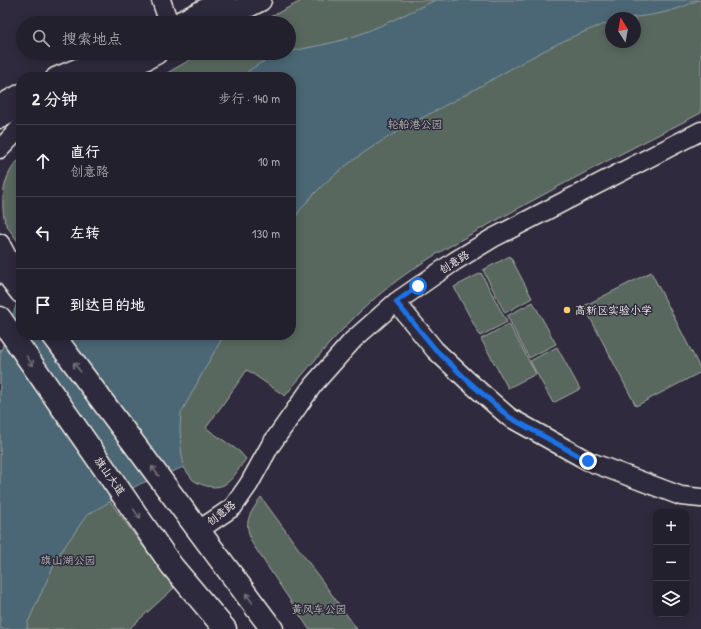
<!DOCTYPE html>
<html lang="zh">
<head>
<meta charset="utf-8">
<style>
	body { margin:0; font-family:"Patrick Hand","LXGW WenKai TC",sans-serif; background:#2b2836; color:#f1f3f6 }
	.controls { position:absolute; right:12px; bottom:12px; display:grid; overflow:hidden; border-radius:8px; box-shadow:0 2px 10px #0003 }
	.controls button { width:36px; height:36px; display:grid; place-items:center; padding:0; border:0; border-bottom:1px solid #403e4a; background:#23202e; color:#f1f3f6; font:20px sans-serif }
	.compass { position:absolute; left:605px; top:12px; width:36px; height:36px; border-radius:50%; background:#23202e; box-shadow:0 2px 10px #0003; rotate:349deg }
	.stop { position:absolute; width:12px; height:12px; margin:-9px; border:3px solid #1a73e8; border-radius:50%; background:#fff }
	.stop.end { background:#1a73e8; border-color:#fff; box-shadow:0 1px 4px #0008 }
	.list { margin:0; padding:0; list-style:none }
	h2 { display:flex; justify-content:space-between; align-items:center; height:52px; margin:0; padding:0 16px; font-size:17px }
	h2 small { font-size:13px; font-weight:400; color:#a3a3aa }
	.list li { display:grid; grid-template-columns:26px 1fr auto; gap:12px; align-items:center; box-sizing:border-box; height:72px; padding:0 16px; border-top:1px solid #403e4a }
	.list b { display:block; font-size:15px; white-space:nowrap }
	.list p { margin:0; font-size:13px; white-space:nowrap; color:#a3a3aa }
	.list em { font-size:13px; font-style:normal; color:#a3a3aa }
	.icon { flex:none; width:22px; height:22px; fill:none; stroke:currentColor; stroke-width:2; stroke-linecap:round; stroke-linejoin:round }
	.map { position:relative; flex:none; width:701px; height:629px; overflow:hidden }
	.search { position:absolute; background:#23202e; box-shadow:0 2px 10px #0003; left:16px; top:16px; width:280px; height:44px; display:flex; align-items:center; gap:10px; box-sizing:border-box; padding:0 14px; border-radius:22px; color:#a3a3aa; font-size:15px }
	.panel { position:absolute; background:#23202e; box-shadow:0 2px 10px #0003; left:16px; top:72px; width:280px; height:268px; border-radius:16px }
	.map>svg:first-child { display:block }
	.green { fill:#58675e; stroke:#a6aca3; fill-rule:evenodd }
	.water { fill:#4c6674; stroke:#8f9ea2 }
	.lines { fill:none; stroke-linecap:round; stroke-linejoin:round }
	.minor-casing { stroke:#f4f1e8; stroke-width:21 }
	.major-casing { stroke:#f4f1e8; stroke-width:25 }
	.highway-casing { stroke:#f4f1e8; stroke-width:25 }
	.minor { stroke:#2f2a3d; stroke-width:18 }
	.major { stroke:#2f2a3d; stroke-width:22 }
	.highway { stroke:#2f2a3d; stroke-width:22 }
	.oneway { stroke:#747079 }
	.route { stroke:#1a73e8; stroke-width:5 }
	.poi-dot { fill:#ffd166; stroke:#2f2a3d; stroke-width:1.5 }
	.labels { text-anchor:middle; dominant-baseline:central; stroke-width:3; stroke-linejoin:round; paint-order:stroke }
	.park-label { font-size:11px; fill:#b6bab1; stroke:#2f2a3d }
	.street-label { font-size:11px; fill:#f4f1e8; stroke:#2f2a3d }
	.poi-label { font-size:11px; fill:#f4f1e8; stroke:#2f2a3d; text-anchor:start }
</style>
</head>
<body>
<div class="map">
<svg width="701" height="629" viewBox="0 0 701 629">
	<rect width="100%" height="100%" fill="#2f2a3d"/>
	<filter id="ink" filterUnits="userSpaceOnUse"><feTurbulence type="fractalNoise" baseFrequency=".025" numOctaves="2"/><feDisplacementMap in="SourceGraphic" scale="8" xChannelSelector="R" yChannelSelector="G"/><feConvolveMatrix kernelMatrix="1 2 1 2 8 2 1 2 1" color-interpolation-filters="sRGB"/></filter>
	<g filter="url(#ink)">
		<path class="green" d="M 303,0 L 701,0 L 701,113 C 636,146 571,179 508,214 C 468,236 427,257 391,285 C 351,316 317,357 285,396 L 247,370 L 206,428 L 240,452 L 246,459 C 240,466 235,477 228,482 C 218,491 202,486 193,480 L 87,335 L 291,335 L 291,77 L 160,77 L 202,53 L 289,53 L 289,23 L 258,23 ZM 611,18 L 635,18 L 635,42 L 611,42 Z
			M 21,158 L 21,245 C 15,238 9,230 5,222 C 0,200 3,173 21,158 Z
			M 510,256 L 532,298 L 505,313 L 483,270 Z
			M 651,272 L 701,370 L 701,372 L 636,406 L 584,306 Z
			M 481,273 L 507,322 L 480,336 L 454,287 Z
			M 533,302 L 556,344 L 529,358 L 507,316 Z
			M 509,324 L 536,374 L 508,388 L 481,339 Z
			M 557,347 L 580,389 L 553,403 L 530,361 Z
			M 0,349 L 46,415 L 174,588 L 129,629 L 0,629 Z
			M 261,497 L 357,629 L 309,629 L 252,543 C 243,520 249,516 261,497 Z"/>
		<path class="water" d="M 436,0 L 698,0 C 671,14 641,18 611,18 L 611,22 C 563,37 520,64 477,88 C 417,122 350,151 304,205 C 299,211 295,218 291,225 L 291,77 L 242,77 C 271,48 313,50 349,38 C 379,28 407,13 436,0 Z
			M 21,290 L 21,335 L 224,335 L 208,363 L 181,413 L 180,428 L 181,449 L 184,467 L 140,484 L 87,515 L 58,556 L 28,622 L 27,629 L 0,629 L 0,354 Z"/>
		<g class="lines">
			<g class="minor-casing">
				<path id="minor" d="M 161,0 L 169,23
					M 55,77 L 89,63
					M 0,104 L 21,93
					M 0,149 L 21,127
					M 0,243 L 18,277
					M 396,302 L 435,350 L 468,381 L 509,417 L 588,461 L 681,496 L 701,498
					M 199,530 L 233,507 L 249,484 L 270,446 L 313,385 L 353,340 L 396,302 L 455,261 L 493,238 L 701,131"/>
			</g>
			<g class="major-casing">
				<path id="major" d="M 180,23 L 225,0
					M 215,23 L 260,0
					M 76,77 L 122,53
					M 110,77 L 156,53
					M 0,117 L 21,106"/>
			</g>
			<g class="highway-casing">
				<path id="highway" d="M 0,264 L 21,292
					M 0,318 L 172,566 L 225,629
					M 53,335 L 272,629"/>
			</g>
			<use href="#minor" class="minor"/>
			<use href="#major" class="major"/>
			<use href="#highway" class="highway"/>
		</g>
		<defs><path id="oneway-shaft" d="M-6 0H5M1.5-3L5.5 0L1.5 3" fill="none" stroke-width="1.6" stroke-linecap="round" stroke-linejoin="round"/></defs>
		<g class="oneway">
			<use href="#oneway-shaft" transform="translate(30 361) rotate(55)"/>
			<use href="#oneway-shaft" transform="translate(77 367) rotate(-127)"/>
			<use href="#oneway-shaft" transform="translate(155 471) rotate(-127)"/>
			<use href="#oneway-shaft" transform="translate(137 514) rotate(55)"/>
			<use href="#oneway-shaft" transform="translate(249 598) rotate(-126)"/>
		</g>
	</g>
	<g class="lines" filter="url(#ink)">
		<path class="route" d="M 418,286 L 396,302 L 436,350 L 468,381 L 509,417 L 588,461"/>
	</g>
	<circle class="poi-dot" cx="567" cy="310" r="4"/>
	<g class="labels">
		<g class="park-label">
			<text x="415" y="124">轮船港公园</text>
			<text x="68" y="560">旗山湖公园</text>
			<text x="319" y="609">黄风车公园</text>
		</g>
		<g class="street-label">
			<text transform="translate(454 262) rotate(-32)">创意路</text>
			<text transform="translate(110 476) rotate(55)">旗山大道</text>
			<text transform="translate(221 513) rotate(-38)">创意路</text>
		</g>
		<g class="poi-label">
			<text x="575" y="310">高新区实验小学</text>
		</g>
	</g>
</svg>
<div class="controls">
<button>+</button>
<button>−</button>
<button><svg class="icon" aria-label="layers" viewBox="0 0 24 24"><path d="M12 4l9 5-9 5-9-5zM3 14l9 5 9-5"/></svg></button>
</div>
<svg class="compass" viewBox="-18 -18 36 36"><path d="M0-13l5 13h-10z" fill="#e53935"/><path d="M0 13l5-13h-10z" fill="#a3a3aa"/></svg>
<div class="stop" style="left:418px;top:286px"></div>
<div class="stop end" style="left:588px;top:461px"></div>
<div class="search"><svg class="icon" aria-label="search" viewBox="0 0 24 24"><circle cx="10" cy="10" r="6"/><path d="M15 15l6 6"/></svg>搜索地点</div>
<section class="panel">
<h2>2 分钟<small>步行 · 140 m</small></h2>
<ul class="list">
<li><svg class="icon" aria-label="ahead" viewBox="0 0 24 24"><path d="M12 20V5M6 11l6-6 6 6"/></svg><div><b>直行</b><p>创意路</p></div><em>10 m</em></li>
<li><svg class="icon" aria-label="left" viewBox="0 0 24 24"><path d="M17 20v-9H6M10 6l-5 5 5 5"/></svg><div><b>左转</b></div><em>130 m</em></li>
<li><svg class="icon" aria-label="arrive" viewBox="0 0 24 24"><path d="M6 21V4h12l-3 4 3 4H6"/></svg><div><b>到达目的地</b></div></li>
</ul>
</section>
</div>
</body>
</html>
